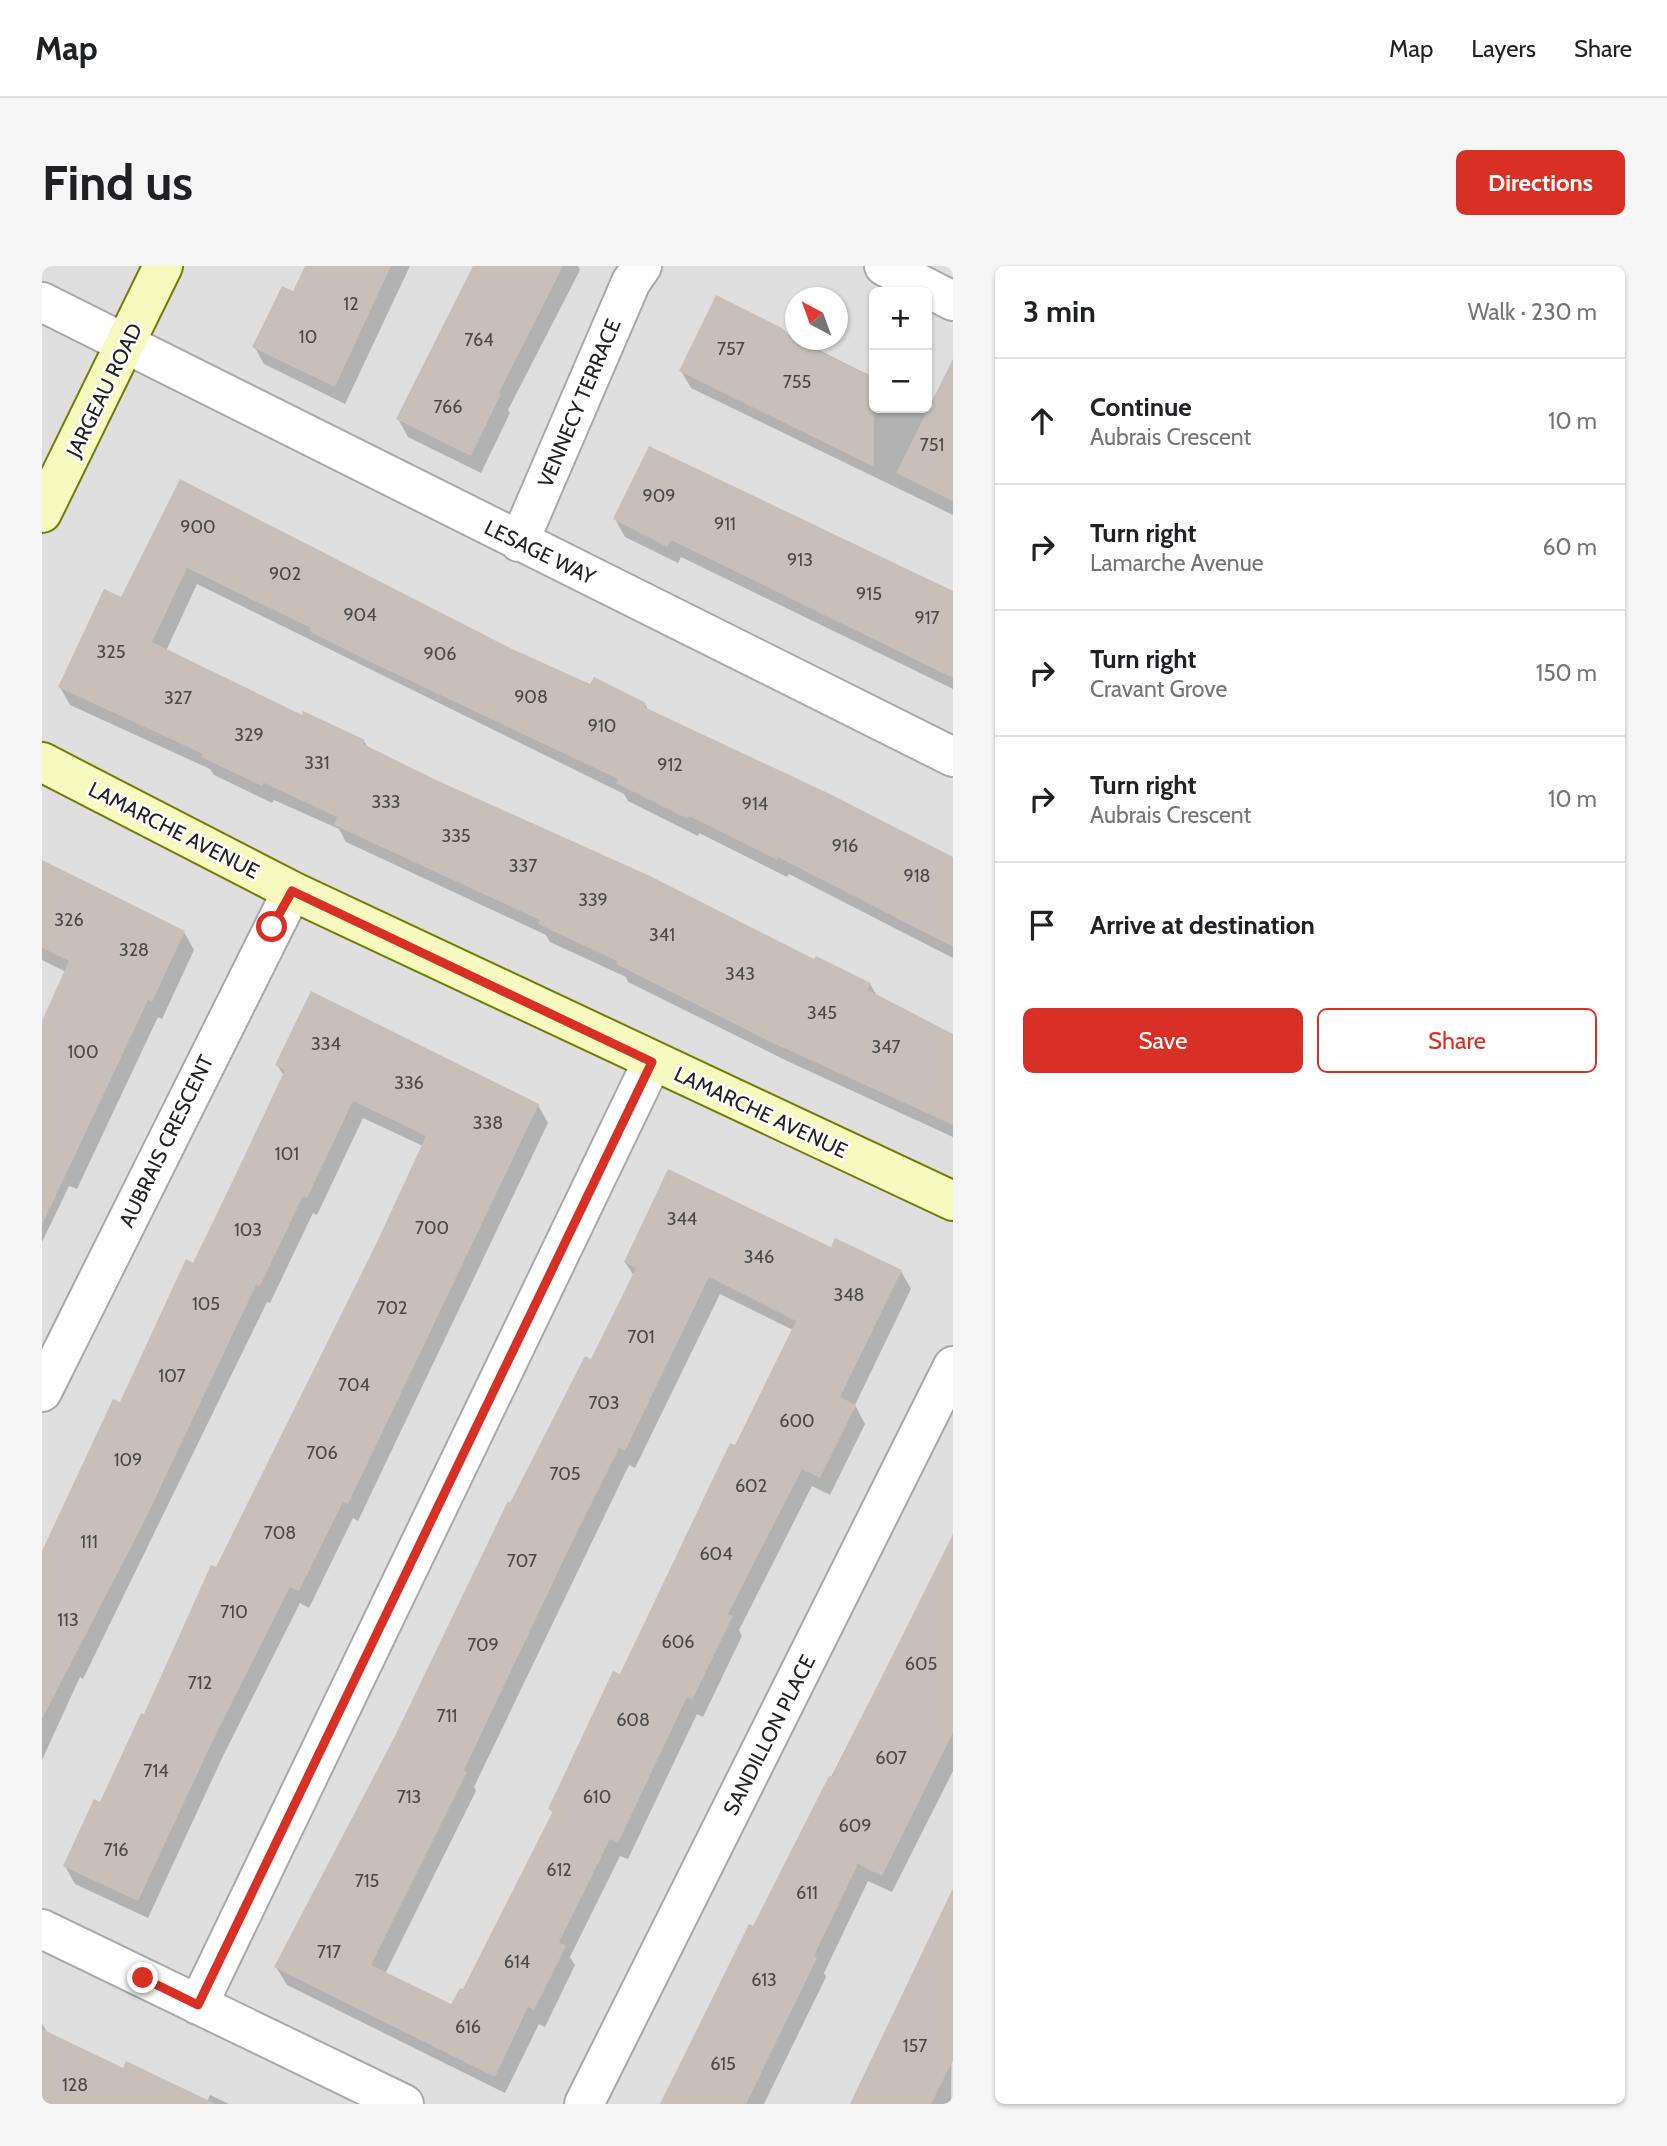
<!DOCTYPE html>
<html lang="en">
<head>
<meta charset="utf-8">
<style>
	body { margin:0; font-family:Cabin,sans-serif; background:#f6f6f6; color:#202124 }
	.controls { position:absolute; right:21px; top:21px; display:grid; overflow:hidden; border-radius:10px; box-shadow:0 2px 5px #0004 }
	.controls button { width:63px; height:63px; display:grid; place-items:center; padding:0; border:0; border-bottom:2px solid #e0e0e0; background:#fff; color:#202124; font:35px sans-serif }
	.compass { position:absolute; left:743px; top:21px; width:63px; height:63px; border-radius:50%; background:#fff; box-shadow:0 2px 5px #0004; rotate:319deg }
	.stop { position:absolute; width:21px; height:21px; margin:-16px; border:5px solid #d93025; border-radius:50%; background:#fff }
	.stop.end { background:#d93025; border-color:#fff; box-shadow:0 2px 7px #0008 }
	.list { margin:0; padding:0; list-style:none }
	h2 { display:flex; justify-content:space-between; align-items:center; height:91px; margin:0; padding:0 28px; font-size:30px }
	h2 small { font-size:23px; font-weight:400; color:#757577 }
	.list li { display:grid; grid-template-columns:46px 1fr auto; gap:21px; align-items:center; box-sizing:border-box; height:126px; padding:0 28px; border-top:2px solid #e0e0e0 }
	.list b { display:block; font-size:26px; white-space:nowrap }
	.list p { margin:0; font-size:23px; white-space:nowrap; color:#757577 }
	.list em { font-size:23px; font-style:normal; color:#757577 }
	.actions { display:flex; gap:14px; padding:21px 28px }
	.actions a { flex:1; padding:16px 0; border:2px solid #d93025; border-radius:10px; text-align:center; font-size:24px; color:#d93025 }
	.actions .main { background:#d93025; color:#fff }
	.icon { flex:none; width:38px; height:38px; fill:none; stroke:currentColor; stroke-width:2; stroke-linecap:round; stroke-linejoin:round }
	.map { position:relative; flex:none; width:911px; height:1838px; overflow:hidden; border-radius:10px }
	header { display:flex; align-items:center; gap:42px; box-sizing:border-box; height:98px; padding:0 35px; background:#fff; border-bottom:2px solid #e0e0e0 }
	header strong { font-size:33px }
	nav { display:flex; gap:38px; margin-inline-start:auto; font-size:24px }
	.intro { display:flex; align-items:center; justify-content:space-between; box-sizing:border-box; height:168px; padding:0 42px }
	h1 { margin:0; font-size:49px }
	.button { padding:18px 32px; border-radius:10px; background:#d93025; color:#fff; font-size:24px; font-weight:700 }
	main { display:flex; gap:42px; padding:0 42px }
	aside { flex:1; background:#fff; border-radius:10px; box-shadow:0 2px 5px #0004 }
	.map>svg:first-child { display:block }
	.residential { fill:#e0dfdf; fill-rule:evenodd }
	.shadow { fill:#0003; fill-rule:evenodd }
	.building { fill:#c7bfb8; fill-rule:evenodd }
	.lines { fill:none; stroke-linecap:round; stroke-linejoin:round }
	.street-casing { stroke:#a9a9a9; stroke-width:42 }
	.secondary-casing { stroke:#707d05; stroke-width:42 }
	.street { stroke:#fff; stroke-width:38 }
	.secondary { stroke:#f7fabf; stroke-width:38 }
	.route { stroke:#d93025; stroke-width:9 }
	.labels { text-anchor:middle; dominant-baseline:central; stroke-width:5; stroke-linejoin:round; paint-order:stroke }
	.number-label { font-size:18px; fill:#4b4948 }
	.street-label { font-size:21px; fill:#222; stroke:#fff }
</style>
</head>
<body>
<header>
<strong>Map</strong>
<nav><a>Map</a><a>Layers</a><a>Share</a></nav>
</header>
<div class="intro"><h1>Find us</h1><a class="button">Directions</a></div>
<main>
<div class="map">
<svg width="911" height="1838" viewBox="0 0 911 1838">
	<rect width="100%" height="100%" fill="#f2efe9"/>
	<path class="residential" d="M 0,0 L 911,0 L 911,1838 L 0,1838 ZM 832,26 L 885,26 L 885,142 L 832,142 ZM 754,32 L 796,32 L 796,74 L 754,74 Z"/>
	<path class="shadow" d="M 265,0 L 368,0 L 303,138 L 222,98 L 212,80 L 252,28 Z
		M 432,0 L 536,0 L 538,4 L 466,144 L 468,147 L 439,207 L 366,171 L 356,153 Z
		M 675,32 L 832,112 L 832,142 L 885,142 L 885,139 L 911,153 L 911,249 L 649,122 L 639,105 Z
		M 139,215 L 469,385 L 549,421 L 603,438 L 607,446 L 911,593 L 911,692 L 747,608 L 745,611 L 657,567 L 656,570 L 586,535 L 582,528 L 155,318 L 124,385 L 260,452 L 322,475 L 326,482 L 773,696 L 828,718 L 835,730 L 911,769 L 911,871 L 743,794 L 586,716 L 584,711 L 508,676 L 504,669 L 304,576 L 297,563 L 232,534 L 230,537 L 172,509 L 168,503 L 28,439 L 18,421 L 79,333 Z
		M 573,253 L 911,327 L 911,423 L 639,291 L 636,297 L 583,271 Z
		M 0,596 L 142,666 L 152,684 L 120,753 L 116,751 L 35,923 L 27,920 L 0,976 L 0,758 L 24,706 L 0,694 Z
		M 235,799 L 496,839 L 506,857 L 316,1255 L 311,1252 L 267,1342 L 258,1337 L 182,1488 L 106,1652 L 33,1618 L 23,1600 L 59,1538 L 103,1451 L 338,974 L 381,880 L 321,852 L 275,949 L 271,947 L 228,1037 L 225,1036 L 41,1413 L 38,1411 L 0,1494 L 0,1291 L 152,999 L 242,810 Z
		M 790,983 L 859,1005 L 869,1023 L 813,1139 L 823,1158 L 788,1229 L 770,1220 L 697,1364 L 700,1370 L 661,1451 L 655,1448 L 586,1593 L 578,1590 L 528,1691 L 533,1699 L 503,1761 L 497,1758 L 463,1827 L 245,1719 L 234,1701 L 355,1471 L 469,1239 L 550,1095 L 592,1010 L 583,996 ZM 678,1028 L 751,1064 L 579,1410 L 508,1542 L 511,1548 L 422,1726 L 410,1741 L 343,1708 L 434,1525 L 432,1521 L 587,1199 L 593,1202 Z
		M 911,1271 L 911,1505 L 850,1626 L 826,1615 L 782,1707 L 784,1711 L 722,1838 L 618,1838 L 712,1663 Z
		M 911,1634 L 909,1838 L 809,1838 Z
		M 0,1758 L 6,1767 L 82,1804 L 165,1836 L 168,1829 L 187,1838 L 0,1838 Z"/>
	<path class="building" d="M 263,0 L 349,0 L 293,121 L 210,81 L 240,20 L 251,25 Z
		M 431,0 L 521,0 L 457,127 L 459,128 L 429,190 L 354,153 Z
		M 674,29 L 740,62 L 753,74 L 832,111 L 832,201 L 637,105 Z
		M 911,93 L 911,235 L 854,207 Z
		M 607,180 L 911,325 L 911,412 L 629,274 L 625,281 L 571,253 Z
		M 138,213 L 470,383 L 548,418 L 552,411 L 604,437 L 602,441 L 788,528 L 911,591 L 911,681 L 736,591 L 735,594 L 647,550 L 646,553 L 574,517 L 576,513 L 335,399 L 267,365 L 269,362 L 145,302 L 110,376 L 260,449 L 261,445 L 323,474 L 321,478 L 394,514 L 608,610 L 772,693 L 774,690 L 829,717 L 826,724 L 911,768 L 911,859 L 731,777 L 574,698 L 575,695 L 496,658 L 498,654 L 292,559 L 295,551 L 222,517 L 220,520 L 159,491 L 161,488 L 16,421 L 62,323 L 79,331 Z
		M 0,594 L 143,665 L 110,736 L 106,734 L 0,959 L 0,755 L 27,695 L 0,682 Z
		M 269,725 L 497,838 L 306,1238 L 301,1236 L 257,1325 L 248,1321 L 173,1470 L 96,1635 L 21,1600 L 52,1533 L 58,1536 L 99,1447 L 102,1448 L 169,1299 L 174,1301 L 336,974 L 384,870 L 311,835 L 265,932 L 261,930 L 218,1020 L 214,1019 L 102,1256 L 0,1453 L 0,1285 L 71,1133 L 78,1136 L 144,993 L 151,997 L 194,908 L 243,804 L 233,799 Z
		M 626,903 L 789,981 L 793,972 L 860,1004 L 798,1131 L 814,1139 L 778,1212 L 760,1203 L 686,1348 L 691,1350 L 650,1434 L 645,1431 L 576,1577 L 568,1573 L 517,1676 L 524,1680 L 492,1744 L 486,1741 L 453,1811 L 232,1701 L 353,1470 L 466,1235 L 468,1237 L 543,1090 L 549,1093 L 594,1002 L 582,996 ZM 667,1011 L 754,1055 L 693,1179 L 688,1177 L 578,1408 L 571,1405 L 506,1543 L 511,1545 L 421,1723 L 418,1722 L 409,1738 L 329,1699 L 425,1506 L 422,1504 L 534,1268 L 577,1182 L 583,1185 Z
		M 911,1268 L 911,1467 L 840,1610 L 816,1598 L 772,1690 L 775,1692 L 704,1838 L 618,1838 L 707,1658 L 711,1660 L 787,1510 L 790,1511 Z
		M 911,1622 L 911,1794 L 889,1838 L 808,1838 Z
		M 0,1763 L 81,1802 L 84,1795 L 174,1838 L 0,1838 Z"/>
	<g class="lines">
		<g class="street-casing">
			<path id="street" d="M 842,0 L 911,35
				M 0,36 L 911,491
				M 477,276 L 589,16 L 600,0
				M 0,1126 L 250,625
				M 0,1663 L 362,1838
				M 156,1739 L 610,796
				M 542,1838 L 911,1100"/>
		</g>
		<g class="secondary-casing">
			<path id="secondary" d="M 0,247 L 121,0
				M 0,496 L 250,625 L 911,935"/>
		</g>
		<use href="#street" class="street"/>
		<use href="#secondary" class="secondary"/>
	</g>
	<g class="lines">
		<path class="route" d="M 101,1712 L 156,1739 L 610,796 L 250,625 L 230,661"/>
	</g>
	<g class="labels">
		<g class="number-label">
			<text x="309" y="38">12</text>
			<text x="266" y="71">10</text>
			<text x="437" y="74">764</text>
			<text x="689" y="83">757</text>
			<text x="755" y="116">755</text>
			<text x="406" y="141">766</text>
			<text x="890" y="179">751</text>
			<text x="617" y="230">909</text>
			<text x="683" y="258">911</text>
			<text x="156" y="261">900</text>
			<text x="758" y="294">913</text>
			<text x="243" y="308">902</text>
			<text x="827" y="328">915</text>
			<text x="318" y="349">904</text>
			<text x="885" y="352">917</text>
			<text x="69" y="386">325</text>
			<text x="398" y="388">906</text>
			<text x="489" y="431">908</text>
			<text x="136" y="432">327</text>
			<text x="560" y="460">910</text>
			<text x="207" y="469">329</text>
			<text x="275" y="497">331</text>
			<text x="628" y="499">912</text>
			<text x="344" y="536">333</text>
			<text x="713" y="538">914</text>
			<text x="414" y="570">335</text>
			<text x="803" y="580">916</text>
			<text x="481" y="600">337</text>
			<text x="875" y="610">918</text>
			<text x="551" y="634">339</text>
			<text x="27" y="654">326</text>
			<text x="620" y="669">341</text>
			<text x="92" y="684">328</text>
			<text x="698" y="708">343</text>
			<text x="780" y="747">345</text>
			<text x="284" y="778">334</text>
			<text x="844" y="781">347</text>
			<text x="41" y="786">100</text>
			<text x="367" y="817">336</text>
			<text x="446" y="857">338</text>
			<text x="245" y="888">101</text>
			<text x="640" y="953">344</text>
			<text x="390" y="962">700</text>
			<text x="206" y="964">103</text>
			<text x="717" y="991">346</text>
			<text x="807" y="1029">348</text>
			<text x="164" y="1038">105</text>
			<text x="350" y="1042">702</text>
			<text x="599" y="1071">701</text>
			<text x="130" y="1110">107</text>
			<text x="312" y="1119">704</text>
			<text x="562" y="1137">703</text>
			<text x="755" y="1155">600</text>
			<text x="280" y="1187">706</text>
			<text x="86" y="1194">109</text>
			<text x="523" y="1208">705</text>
			<text x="709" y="1220">602</text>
			<text x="238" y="1267">708</text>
			<text x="47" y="1276">111</text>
			<text x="674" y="1288">604</text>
			<text x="480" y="1295">707</text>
			<text x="192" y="1346">710</text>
			<text x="26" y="1354">113</text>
			<text x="636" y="1376">606</text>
			<text x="441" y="1379">709</text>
			<text x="879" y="1398">605</text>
			<text x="158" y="1417">712</text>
			<text x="405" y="1450">711</text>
			<text x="591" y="1454">608</text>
			<text x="849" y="1492">607</text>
			<text x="114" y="1505">714</text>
			<text x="367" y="1531">713</text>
			<text x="555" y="1531">610</text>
			<text x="813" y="1560">609</text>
			<text x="74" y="1584">716</text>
			<text x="517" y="1604">612</text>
			<text x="325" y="1615">715</text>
			<text x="765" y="1627">611</text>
			<text x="287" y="1686">717</text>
			<text x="475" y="1696">614</text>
			<text x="722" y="1714">613</text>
			<text x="426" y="1761">616</text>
			<text x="873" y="1780">157</text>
			<text x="681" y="1798">615</text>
			<text x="33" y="1819">128</text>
		</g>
		<g class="street-label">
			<text transform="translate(62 124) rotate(-64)">JARGEAU ROAD</text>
			<text transform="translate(537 137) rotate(-67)">VENNECY TERRACE</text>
			<text transform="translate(498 286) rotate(26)">LESAGE WAY</text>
			<text transform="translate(132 564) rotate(27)">LAMARCHE AVENUE</text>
			<text transform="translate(719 846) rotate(25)">LAMARCHE AVENUE</text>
			<text transform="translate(124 875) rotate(-64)">AUBRAIS CRESCENT</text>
			<text transform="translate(727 1469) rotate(-63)">SANDILLON PLACE</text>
		</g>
	</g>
</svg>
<div class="controls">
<button>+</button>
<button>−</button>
</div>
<svg class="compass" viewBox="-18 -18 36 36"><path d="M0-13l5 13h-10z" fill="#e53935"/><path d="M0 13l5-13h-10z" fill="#757577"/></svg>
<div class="stop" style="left:230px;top:661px"></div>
<div class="stop end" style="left:101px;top:1712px"></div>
</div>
<aside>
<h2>3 min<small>Walk · 230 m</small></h2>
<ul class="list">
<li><svg class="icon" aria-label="ahead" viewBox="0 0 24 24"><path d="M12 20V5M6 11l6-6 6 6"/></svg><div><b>Continue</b><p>Aubrais Crescent</p></div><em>10 m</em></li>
<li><svg class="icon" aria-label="right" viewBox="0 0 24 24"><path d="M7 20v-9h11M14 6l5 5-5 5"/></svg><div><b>Turn right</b><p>Lamarche Avenue</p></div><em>60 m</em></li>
<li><svg class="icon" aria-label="right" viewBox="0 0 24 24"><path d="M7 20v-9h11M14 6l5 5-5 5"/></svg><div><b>Turn right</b><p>Cravant Grove</p></div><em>150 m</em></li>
<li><svg class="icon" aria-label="right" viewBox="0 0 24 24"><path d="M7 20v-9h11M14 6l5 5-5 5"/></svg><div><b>Turn right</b><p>Aubrais Crescent</p></div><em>10 m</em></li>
<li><svg class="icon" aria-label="arrive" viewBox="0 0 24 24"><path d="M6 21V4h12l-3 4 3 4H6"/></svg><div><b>Arrive at destination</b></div></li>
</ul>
<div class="actions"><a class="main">Save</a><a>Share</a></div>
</aside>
</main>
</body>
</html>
